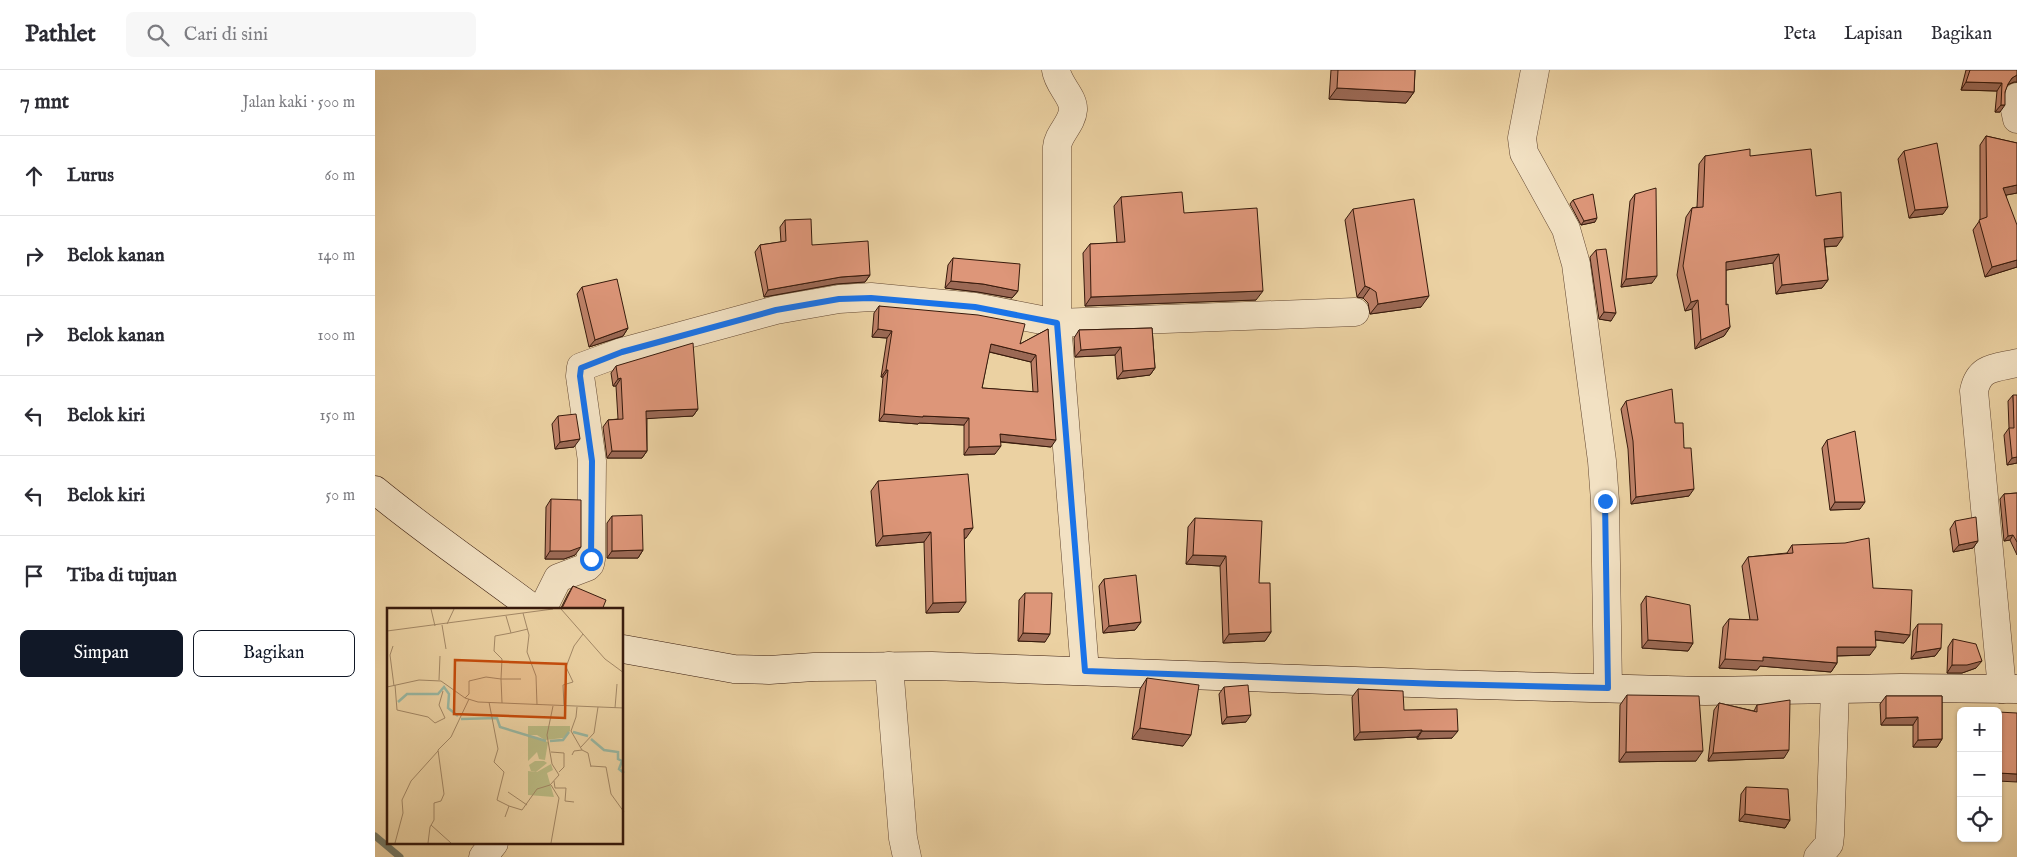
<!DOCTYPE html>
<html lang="id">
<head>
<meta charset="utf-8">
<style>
	body { margin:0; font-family:"IM FELL English",serif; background:#f7f7f7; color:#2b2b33 }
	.controls { position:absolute; right:15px; bottom:15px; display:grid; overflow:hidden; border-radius:8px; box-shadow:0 1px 4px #0004 }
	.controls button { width:45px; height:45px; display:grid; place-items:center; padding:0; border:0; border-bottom:1px solid #e1e1e2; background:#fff; color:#2b2b33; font:25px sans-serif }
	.stop { position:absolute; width:15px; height:15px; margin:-11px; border:4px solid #1a73e8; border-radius:50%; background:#fff }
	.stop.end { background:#1a73e8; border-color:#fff; box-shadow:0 1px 5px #0008 }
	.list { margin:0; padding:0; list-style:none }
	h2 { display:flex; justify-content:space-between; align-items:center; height:65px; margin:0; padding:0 20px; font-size:21px }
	h2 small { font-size:16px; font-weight:400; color:#7c7c81 }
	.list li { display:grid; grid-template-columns:32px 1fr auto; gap:15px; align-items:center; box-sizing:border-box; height:80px; padding:0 20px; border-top:1px solid #e1e1e2 }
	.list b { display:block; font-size:19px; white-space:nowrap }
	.list em { font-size:16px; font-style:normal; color:#7c7c81 }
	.actions { display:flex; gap:10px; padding:15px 20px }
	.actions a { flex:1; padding:11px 0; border:1px solid #111827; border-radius:8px; text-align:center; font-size:18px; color:#111827 }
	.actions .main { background:#111827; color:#fff }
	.icon { flex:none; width:28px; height:28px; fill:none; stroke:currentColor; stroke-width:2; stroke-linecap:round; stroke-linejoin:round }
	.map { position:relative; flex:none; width:1642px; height:787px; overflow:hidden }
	header { display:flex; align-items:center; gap:30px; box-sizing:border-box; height:70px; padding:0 25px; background:#fff; border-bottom:1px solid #e1e1e2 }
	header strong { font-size:24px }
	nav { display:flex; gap:28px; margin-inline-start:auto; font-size:18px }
	.search { width:350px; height:45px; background:#f7f7f7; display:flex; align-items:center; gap:12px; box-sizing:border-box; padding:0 18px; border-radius:8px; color:#7c7c81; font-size:19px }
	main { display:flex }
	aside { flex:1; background:#fff }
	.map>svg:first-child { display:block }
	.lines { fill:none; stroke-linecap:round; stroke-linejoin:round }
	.stream { stroke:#727866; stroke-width:7 }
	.street-casing { stroke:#644832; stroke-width:29 }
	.secondary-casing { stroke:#371a0c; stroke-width:29 }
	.street { stroke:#f2e1c3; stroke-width:28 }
	.secondary { stroke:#f2e1c3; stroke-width:28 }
	.wall { fill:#be8168; stroke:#371a0c; fill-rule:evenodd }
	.shaded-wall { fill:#9b6955; stroke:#371a0c }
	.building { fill:#dd9679; stroke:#371a0c; fill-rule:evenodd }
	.route { stroke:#1a73e8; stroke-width:6 }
	.inset-river { fill:none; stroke:#99b7a2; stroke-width:2.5 }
	.inset-road { fill:none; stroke:#a38866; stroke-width:1 }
	.view { fill:#c54c0c; fill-opacity:0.15; stroke:#c54c0c; stroke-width:2.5 }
	.inset-edge { fill:none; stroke:#371a0c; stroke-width:2.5 }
</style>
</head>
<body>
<header>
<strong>Pathlet</strong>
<div class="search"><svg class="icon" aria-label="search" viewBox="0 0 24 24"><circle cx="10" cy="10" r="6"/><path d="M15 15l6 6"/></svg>Cari di sini</div>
<nav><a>Peta</a><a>Lapisan</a><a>Bagikan</a></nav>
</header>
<main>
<aside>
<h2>7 mnt<small>Jalan kaki · 500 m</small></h2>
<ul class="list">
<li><svg class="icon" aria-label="ahead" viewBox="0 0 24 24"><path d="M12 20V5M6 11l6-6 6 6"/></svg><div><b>Lurus</b></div><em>60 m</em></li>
<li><svg class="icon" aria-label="right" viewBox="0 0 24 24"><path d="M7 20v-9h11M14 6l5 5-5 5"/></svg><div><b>Belok kanan</b></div><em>140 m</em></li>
<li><svg class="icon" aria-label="right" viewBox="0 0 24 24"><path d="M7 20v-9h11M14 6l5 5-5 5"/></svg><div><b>Belok kanan</b></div><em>100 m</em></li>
<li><svg class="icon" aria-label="left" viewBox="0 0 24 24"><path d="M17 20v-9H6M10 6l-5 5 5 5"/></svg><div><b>Belok kiri</b></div><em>150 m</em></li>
<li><svg class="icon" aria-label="left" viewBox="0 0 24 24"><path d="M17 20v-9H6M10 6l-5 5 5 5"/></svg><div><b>Belok kiri</b></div><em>50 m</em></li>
<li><svg class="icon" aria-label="arrive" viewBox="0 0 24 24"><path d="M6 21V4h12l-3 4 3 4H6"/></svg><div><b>Tiba di tujuan</b></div></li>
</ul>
<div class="actions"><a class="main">Simpan</a><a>Bagikan</a></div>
</aside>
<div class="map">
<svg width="1642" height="787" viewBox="0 0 1642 787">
	<rect width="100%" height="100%" fill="#ebd1a2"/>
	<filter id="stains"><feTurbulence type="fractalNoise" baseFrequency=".004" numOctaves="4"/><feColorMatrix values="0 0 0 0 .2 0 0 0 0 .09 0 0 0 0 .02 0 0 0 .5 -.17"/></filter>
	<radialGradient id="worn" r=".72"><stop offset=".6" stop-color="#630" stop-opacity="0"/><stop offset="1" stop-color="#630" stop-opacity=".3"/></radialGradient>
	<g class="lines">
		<path class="stream" d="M 0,766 L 25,787"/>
		<g class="street-casing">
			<path id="street" d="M 1160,0 L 1147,68 L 1149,83 L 1191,159 L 1201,194 L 1227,391 L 1230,431 L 1233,618
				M 1642,27 L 1639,35 L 1642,49
				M 167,540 L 183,508 L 212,497 L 215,494 L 216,489 L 217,391 L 205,306 L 206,297 L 247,282 L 401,240 L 464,229 L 496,227 L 600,237 L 682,253 L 682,77 C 683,64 697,54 698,40 C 699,27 683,15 681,0
				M 514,596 L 528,768 L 532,787
				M 710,601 L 682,253 L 980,242
				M 1627,619 L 1599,321 C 1604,296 1621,298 1642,293
				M 108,787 L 119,773
				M 1443,787 L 1454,774 L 1455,765 L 1460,620"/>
		</g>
		<g class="secondary-casing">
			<path id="secondary" d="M 0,420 C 51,462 107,500 160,540
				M 248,579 L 359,599 L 394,600 L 439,597 L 557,596 L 1065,614 L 1330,621 L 1526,618 L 1642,619"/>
		</g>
		<use href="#street" class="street"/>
		<use href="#secondary" class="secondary"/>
	</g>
	<path class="wall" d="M 956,0 L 1040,0 L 1039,22 L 1031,33 L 954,29 Z
		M 1591,0 L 1642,0 L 1642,12 L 1639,12 L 1632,15 L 1630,22 L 1625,42 L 1620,42 L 1622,21 L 1586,20 Z
		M 1611,66 L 1642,73 L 1642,123 L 1631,125 L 1642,197 L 1610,207 L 1598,160 L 1605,150 L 1605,75 Z
		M 1529,81 L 1568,144 L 1534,148 L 1523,89 Z
		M 1330,86 L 1375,86 L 1441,126 L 1462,176 L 1450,177 L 1453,210 L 1447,218 L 1401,224 L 1398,193 L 1351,200 L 1351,235 L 1355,257 L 1349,266 L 1320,279 L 1317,239 L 1310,241 L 1302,205 L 1311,147 L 1317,138 L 1322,137 L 1324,94 Z
		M 1260,124 L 1277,213 L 1246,217 L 1255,131 Z
		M 746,127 L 809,143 L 881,230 L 710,236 L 708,183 L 715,174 L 742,173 L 739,136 Z
		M 1198,130 L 1220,152 L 1206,155 L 1195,134 Z
		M 978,139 L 1046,237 L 995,244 L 993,233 L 988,228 L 982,227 L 970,150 Z
		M 410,150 L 437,175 L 495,205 L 490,212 L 461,214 L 389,227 L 380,182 L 385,175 L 406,172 L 405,157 Z
		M 1221,180 L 1236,251 L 1224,249 L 1215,187 Z
		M 578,188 L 643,221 L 637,228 L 603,222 L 570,218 L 573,195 Z
		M 207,217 L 253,258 L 248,266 L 214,277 L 202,224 Z
		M 504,236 L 645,274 L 673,259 L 676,377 L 625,372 L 620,384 L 589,385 L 589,355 L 544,353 L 543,354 L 504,351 L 508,307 L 506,307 L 512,268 L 497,267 L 499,243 ZM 614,282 L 656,292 L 658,322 L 607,318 Z
		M 777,258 L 780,298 L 775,305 L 742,309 L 740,285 L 700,287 L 699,268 L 704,260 Z
		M 241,296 L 323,339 L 318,346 L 272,348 L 272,381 L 267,388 L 232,388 L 228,357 L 233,350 L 243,349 L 241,316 L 238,316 L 236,303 Z
		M 1638,325 L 1642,393 L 1632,395 L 1629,365 L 1634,358 L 1633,331 Z
		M 1251,331 L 1300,353 L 1309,378 L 1314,426 L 1256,434 L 1253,379 L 1246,339 Z
		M 183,346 L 199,377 L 180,379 L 177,354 Z
		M 1452,370 L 1485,439 L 1455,440 L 1447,378 Z
		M 503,411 L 591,468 L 589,468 L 584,542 L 551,543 L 549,472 L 501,476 L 496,421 Z
		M 1642,423 L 1642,485 L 1635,470 L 1629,471 L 1625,429 L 1629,424 Z
		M 176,429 L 200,485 L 189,489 L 170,489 L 171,437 Z
		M 237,446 L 268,480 L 263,488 L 232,488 L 232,453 Z
		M 820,448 L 884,513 L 896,562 L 890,571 L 848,573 L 845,496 L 811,494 L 813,457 Z
		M 1580,451 L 1603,471 L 1598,478 L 1578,482 L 1575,459 Z
		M 1417,475 L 1498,518 L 1535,565 L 1529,573 L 1500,570 L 1495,585 L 1462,586 L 1462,593 L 1456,602 L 1385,596 L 1382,600 L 1344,598 L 1348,557 L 1354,549 L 1375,550 L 1367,496 L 1373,487 L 1412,483 Z
		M 729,509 L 766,552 L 760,560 L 728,563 L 724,516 Z
		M 198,516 L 227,540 L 185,540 L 193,524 Z
		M 650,523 L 670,572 L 643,571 L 644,530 Z
		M 1271,526 L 1318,573 L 1313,581 L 1267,578 L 1266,534 Z
		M 1543,554 L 1566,578 L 1560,586 L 1536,589 L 1538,561 Z
		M 1578,569 L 1601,598 L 1587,603 L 1572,603 L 1573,577 Z
		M 772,608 L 808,676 L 757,669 L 765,619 Z
		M 849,617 L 871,652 L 847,654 L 844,624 Z
		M 983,619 L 1029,640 L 1077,668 L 1042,669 L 1042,667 L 979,670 L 977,627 Z
		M 1252,625 L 1321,691 L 1244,692 L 1245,635 Z
		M 1511,626 L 1567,626 L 1567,669 L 1562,677 L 1538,677 L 1538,655 L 1506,655 L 1505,634 Z
		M 1344,633 L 1379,641 L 1382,635 L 1409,688 L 1333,691 L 1339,640 Z
		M 1371,717 L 1415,750 L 1410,758 L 1364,751 L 1366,724 Z"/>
	<path class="shaded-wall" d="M 1642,5 L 1642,12 L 1639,12 L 1632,15 L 1637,8 Z
		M 1591,12 L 1627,13 L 1622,21 L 1586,20 Z
		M 962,18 L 1039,22 L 1031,33 L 954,29 Z
		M 1626,35 L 1630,35 L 1625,42 L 1620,42 Z
		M 1642,115 L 1642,123 L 1621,127 L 1628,118 Z
		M 1573,137 L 1568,144 L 1534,148 L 1540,140 Z
		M 1222,148 L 1220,152 L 1206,155 L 1209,151 Z
		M 1468,167 L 1462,176 L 1443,177 L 1449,169 Z
		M 1404,184 L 1398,193 L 1345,201 L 1351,192 Z
		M 1642,190 L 1642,197 L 1610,207 L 1617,197 Z
		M 495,205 L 490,212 L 461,214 L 389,227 L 393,220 L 466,207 Z
		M 1282,206 L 1277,213 L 1246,217 L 1251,209 Z
		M 1453,210 L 1447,218 L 1401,224 L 1407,215 Z
		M 576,211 L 608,214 L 643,221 L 637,228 L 603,222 L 570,218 Z
		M 990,216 L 995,218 L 988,228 L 982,227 Z
		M 888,221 L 881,230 L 710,236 L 716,227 Z
		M 1054,226 L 1046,237 L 995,244 L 1003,234 Z
		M 1323,230 L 1317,239 L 1310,241 L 1316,232 Z
		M 1229,242 L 1241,243 L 1236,251 L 1224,249 Z
		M 1355,257 L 1349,266 L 1320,279 L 1326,270 Z
		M 253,258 L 248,266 L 214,277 L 220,270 Z
		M 503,259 L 517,261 L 512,268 L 497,267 Z
		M 616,274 L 661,285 L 656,292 L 611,281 Z
		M 746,277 L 740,285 L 700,287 L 706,280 Z
		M 780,298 L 775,305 L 742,309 L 748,301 Z
		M 511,300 L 513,300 L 508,307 L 506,307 Z
		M 246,308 L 241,316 L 238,316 L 243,309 Z
		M 323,339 L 318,346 L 266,349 L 271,341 Z
		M 509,344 L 548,346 L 594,348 L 589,355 L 544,353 L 543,354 L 504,351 Z
		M 625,364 L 681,370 L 676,377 L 620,371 Z
		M 205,369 L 199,377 L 180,379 L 185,372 Z
		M 626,376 L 620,384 L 589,385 L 594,377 Z
		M 237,381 L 272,381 L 267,388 L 232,388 Z
		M 1642,387 L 1642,393 L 1632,395 L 1637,388 Z
		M 1319,419 L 1314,426 L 1256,434 L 1261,427 Z
		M 1460,432 L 1490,432 L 1485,439 L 1455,440 Z
		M 598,458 L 591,468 L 582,469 L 589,459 Z
		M 556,462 L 549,472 L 501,476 L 508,466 Z
		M 1638,465 L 1635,470 L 1629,471 L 1633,466 Z
		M 1603,471 L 1598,478 L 1578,482 L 1584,475 Z
		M 206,477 L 200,485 L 189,489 L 170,489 L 175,481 Z
		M 268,480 L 263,488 L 232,488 L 237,481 Z
		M 818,485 L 851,486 L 845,496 L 811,494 Z
		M 591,532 L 584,542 L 551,543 L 558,533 Z
		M 766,552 L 760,560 L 728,563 L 734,556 Z
		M 1500,561 L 1535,565 L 1529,573 L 1494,569 Z
		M 896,562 L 890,571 L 848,573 L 854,564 Z
		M 648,563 L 675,564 L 670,572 L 643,571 Z
		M 1273,570 L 1318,573 L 1313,581 L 1267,578 Z
		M 1462,577 L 1501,577 L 1495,585 L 1456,586 Z
		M 1566,578 L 1560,586 L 1536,589 L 1541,582 Z
		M 1388,587 L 1462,593 L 1456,602 L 1385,596 L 1382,600 L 1344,598 L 1350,589 Z
		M 1607,591 L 1601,598 L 1587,603 L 1572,603 L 1577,595 Z
		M 876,645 L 871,652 L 847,654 L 852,647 Z
		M 1543,647 L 1538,655 L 1506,655 L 1511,648 Z
		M 765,658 L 816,665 L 808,676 L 757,669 Z
		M 1047,660 L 1042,667 L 979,670 L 985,662 Z
		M 1047,661 L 1083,661 L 1077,668 L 1042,669 Z
		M 1567,669 L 1562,677 L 1538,677 L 1543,670 Z
		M 1414,680 L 1409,688 L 1333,691 L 1338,683 Z
		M 1328,681 L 1321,691 L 1244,692 L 1251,682 Z
		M 1623,703 L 1642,704 L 1642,712 L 1623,711 Z
		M 1370,744 L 1415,750 L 1410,758 L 1364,751 Z"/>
	<path class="building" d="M 963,0 L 1040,0 L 1039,22 L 962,18 Z
		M 1595,0 L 1642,0 L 1642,5 L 1637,8 L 1633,14 L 1630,22 L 1630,35 L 1626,35 L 1627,13 L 1591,12 Z
		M 1611,66 L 1642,73 L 1642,115 L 1628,118 L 1642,155 L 1642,190 L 1617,197 L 1604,150 L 1612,147 Z
		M 1562,73 L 1573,137 L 1540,140 L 1529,81 Z
		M 1375,79 L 1375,86 L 1436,79 L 1441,126 L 1466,122 L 1468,167 L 1449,169 L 1453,210 L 1407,215 L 1404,184 L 1351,192 L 1351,235 L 1353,234 L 1355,257 L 1326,270 L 1323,230 L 1316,232 L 1308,196 L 1317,138 L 1328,137 L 1330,86 Z
		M 1281,118 L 1282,206 L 1251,209 L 1260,124 Z
		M 807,122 L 809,143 L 882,138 L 888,221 L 716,227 L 715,174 L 750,172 L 746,127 Z
		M 1218,124 L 1222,148 L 1209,151 L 1198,130 Z
		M 1039,129 L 1054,226 L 1003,234 L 1001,222 L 995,218 L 990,216 L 978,139 Z
		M 436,149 L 437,175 L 493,171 L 495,205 L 466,207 L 393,220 L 385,175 L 411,171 L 410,150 Z
		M 1231,179 L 1241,243 L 1229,242 L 1221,180 Z
		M 578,188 L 645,194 L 643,221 L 608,214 L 576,211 Z
		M 242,209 L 253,258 L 220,270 L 207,217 Z
		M 504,236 L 603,245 L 650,254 L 645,274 L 673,259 L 681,370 L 625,364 L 626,376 L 594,377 L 594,348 L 548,346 L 548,347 L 509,344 L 513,300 L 511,300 L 517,261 L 503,259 ZM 616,274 L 661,285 L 663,322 L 607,318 Z
		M 777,258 L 780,298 L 748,301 L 746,277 L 706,280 L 704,260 Z
		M 318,273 L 323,339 L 271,341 L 272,381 L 237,381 L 233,350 L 248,349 L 246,308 L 243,309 L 241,296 Z
		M 1297,319 L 1300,353 L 1308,353 L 1309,378 L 1316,378 L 1319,419 L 1261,427 L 1258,371 L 1251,331 Z
		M 1638,325 L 1642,325 L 1642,387 L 1637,388 L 1634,358 L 1639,358 Z
		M 201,344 L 205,369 L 185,372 L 183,346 Z
		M 1480,361 L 1490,432 L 1460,432 L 1452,370 Z
		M 593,404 L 598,458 L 589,459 L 591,532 L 558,533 L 556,462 L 508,466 L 503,411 Z
		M 1642,423 L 1642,472 L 1638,465 L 1633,466 L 1629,424 Z
		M 176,429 L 206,430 L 206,477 L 195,481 L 175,481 Z
		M 267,445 L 268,480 L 237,481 L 237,446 Z
		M 1601,447 L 1603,471 L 1584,475 L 1580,451 Z
		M 820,448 L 887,451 L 884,513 L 895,513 L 896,562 L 854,564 L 851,486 L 818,485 Z
		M 1494,468 L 1498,518 L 1537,520 L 1535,565 L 1500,561 L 1501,577 L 1462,577 L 1462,593 L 1388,587 L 1388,591 L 1350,589 L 1354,549 L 1383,550 L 1373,487 L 1418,483 L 1417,475 L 1470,473 Z
		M 761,505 L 766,552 L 734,556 L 729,509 Z
		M 198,516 L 231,530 L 227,540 L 190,540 L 187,538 Z
		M 650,523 L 677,523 L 675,564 L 648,563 Z
		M 1271,526 L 1315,535 L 1318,573 L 1273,570 Z
		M 1543,554 L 1567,554 L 1566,578 L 1541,582 Z
		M 1578,569 L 1601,574 L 1607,591 L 1592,595 L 1577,595 Z
		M 772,608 L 824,615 L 816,665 L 765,658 Z
		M 873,615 L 876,645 L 852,647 L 849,617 Z
		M 983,619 L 1028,621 L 1029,640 L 1082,639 L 1083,661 L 1047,661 L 1047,660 L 985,662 Z
		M 1252,625 L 1324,626 L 1328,681 L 1251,682 Z
		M 1511,626 L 1567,626 L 1567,669 L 1543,670 L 1543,647 L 1511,648 Z
		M 1415,630 L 1414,680 L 1338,683 L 1344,633 L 1382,642 L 1382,635 Z
		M 1623,642 L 1642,643 L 1642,704 L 1623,703 Z
		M 1371,717 L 1413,719 L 1415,750 L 1370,744 Z"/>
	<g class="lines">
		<path class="route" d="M 216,489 L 217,391 L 205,306 L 206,298 L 247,282 L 401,240 L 464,229 L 496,228 L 600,237 L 682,253 L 710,601 L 1065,614 L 1233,618 L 1230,431"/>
	</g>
	<g transform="translate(12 538)">
		<rect width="236" height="236" fill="#ebd1a2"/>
		<path d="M 141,118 L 183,118 L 183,123 L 176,130 L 158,132 L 150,127 L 141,127 ZM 141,128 L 161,134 L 158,152 L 152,151 L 150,144 L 141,153 ZM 164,156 L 166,162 L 160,165 L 167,189 L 141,187 L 141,163 L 150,164 Z" fill="#baba83"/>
		<path d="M 148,153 L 157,153 L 160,155 L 149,164 L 144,163 L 142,157 Z" fill="#baba83"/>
		<path class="inset-river" d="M 11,94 L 20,86 L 51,86 L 57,79 L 62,86 L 61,100 L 71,108M 74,111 L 110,110 L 113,119 L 159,133M 186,124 L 201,128M 204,131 L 217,142 L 231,144 L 231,151 L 235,153 L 232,161 L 237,165M 163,133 L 176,132 L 182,124"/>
		<path class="inset-road" d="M 44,1 L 48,18M 174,1 L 218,51 L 237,65M 136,5 L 142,27 L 140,44 L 149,68 L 150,97M 60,16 L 67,1M 55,17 L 59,41M 0,23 L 166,1M 124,25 L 141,21M 6,38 L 3,47 L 7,78M 52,72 L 53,48M 8,77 L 10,102 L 41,109 L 48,115 L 58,110 L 52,97 L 56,83M 0,79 L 32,72 L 54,73 L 78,90 L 91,94 L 237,100M 78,90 L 82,86 L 82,73 L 99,69 L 114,71 L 115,51 L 107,43 L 108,28 L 124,25 L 119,8M 102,94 L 111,141 L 107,154 L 117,164 L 110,192 L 122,198 L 118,209M 115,95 L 114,71 L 134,71M 177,98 L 176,77 L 186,74 L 179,59 L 187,38 L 196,26M 228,100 L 230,76M 194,139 L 207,125 L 211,99M 195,142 L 201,145 L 204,159M 164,144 L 177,145 L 177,159 L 172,164M 185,147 L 187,143 L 195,142 L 184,123 L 189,109 L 190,99M 204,158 L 219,159 L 224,186 L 237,204M 167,173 L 168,180 L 179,180 L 178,193 L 187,194M 164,177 L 172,190 L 164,235M 121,184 L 140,197M 122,198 L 135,202 L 150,181 L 163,177 L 172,167 L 165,156 L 160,127 L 166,98M 44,217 L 64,235M 8,235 L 16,205 L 15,192 L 24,173 L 51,143M 41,235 L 43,219 L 47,212 L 47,195 L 54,193 L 57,186 L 51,142 L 64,129 L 82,91"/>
		<path class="view" d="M 68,52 L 179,56 L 178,110 L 67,106 Z"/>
		<rect width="236" height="236" class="inset-edge"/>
	</g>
	<rect width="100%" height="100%" filter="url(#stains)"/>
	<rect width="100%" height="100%" fill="url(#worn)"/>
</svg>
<div class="controls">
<button>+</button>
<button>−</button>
<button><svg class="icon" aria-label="locate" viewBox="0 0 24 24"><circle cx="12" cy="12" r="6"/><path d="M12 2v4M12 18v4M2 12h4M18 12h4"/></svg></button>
</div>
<div class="stop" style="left:216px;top:489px"></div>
<div class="stop end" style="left:1230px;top:431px"></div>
</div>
</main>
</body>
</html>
